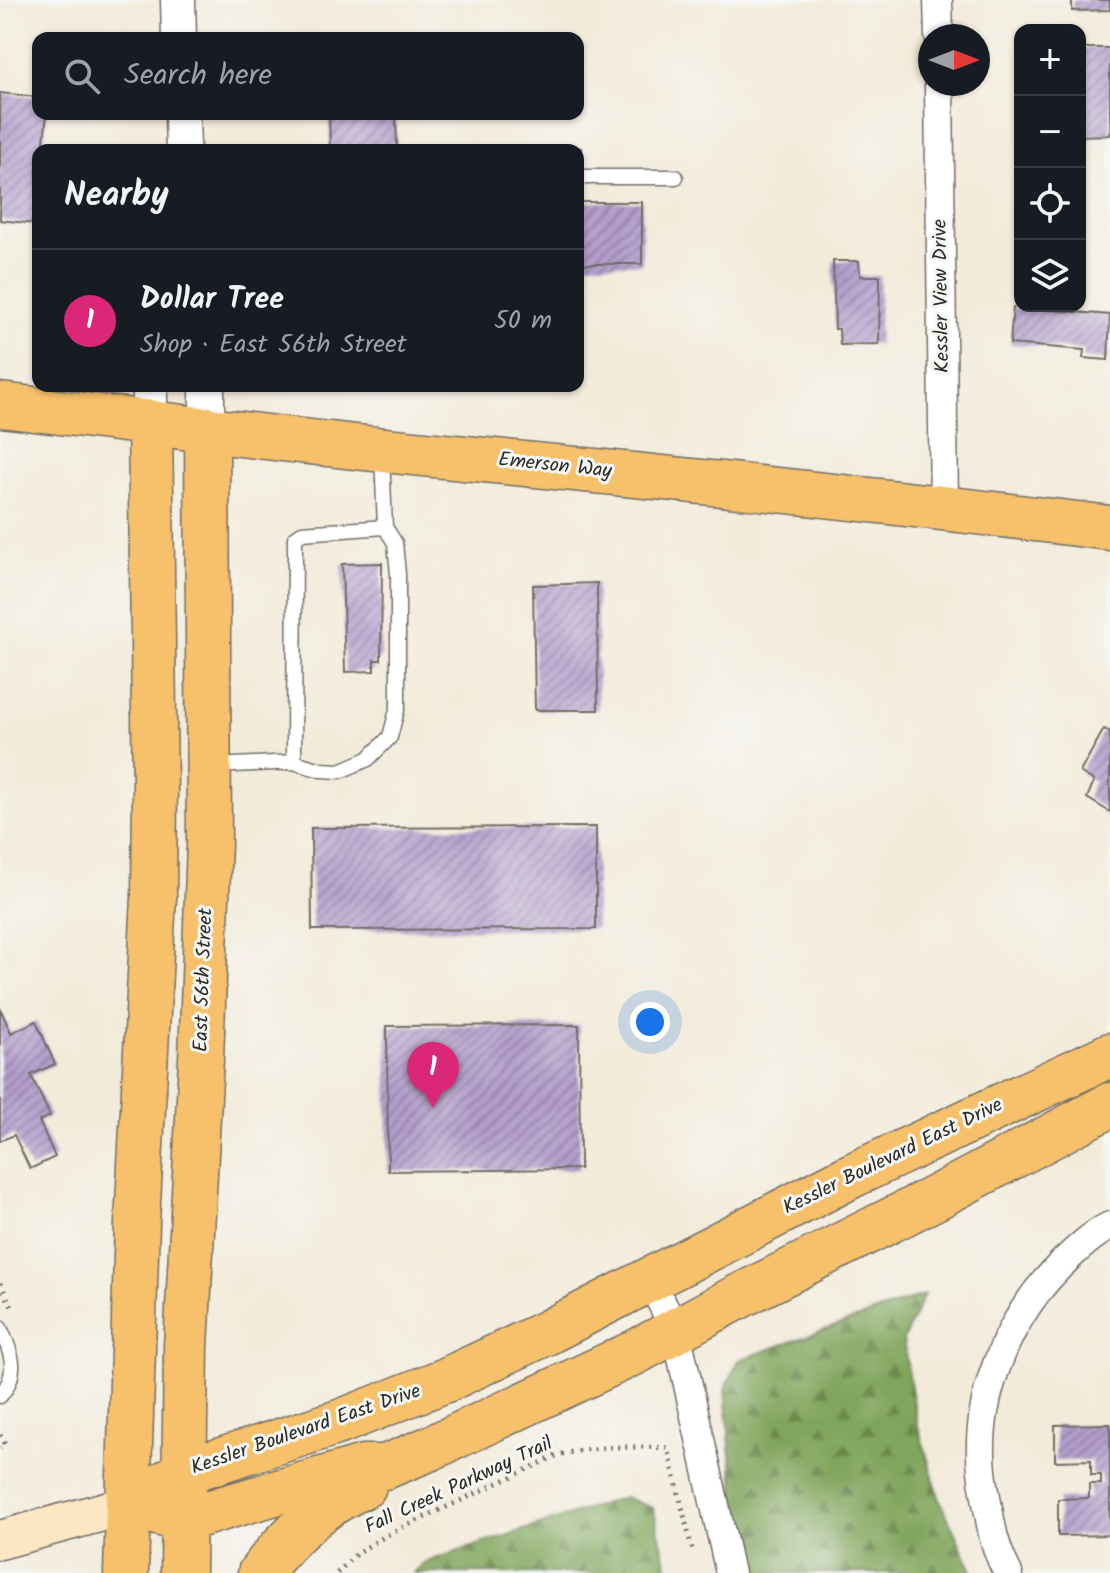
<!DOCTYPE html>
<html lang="en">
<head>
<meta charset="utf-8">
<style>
	body { margin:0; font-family:Kalam,sans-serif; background:#20242c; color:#f1f3f6 }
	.controls { position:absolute; right:24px; top:24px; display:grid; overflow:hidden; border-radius:16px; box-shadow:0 2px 6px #0004 }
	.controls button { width:72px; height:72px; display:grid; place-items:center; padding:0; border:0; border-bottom:2px solid #363941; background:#171b24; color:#f1f3f6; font:40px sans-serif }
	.compass { position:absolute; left:918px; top:24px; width:72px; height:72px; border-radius:50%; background:#171b24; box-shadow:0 2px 6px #0004; rotate:90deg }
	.you { position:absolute; left:650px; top:1022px; width:28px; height:28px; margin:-20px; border:6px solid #fff; border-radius:50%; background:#1a73e8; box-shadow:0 0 0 12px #1a73e833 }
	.badge { display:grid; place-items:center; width:52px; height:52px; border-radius:50%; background:#db2777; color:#fff; font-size:26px; font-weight:700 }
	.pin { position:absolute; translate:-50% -66px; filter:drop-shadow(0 2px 4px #0008) }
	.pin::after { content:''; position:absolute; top:42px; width:28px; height:24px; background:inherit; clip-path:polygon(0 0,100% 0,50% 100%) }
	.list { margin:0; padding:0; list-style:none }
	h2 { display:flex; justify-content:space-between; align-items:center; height:104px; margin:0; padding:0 32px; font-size:34px }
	h2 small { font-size:26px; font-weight:400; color:#9ea1a6 }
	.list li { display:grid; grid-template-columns:52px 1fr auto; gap:24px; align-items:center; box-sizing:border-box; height:144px; padding:0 32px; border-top:2px solid #363941 }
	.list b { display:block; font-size:30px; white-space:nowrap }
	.list p { margin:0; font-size:26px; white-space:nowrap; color:#9ea1a6 }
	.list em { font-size:26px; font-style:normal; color:#9ea1a6 }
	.icon { flex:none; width:44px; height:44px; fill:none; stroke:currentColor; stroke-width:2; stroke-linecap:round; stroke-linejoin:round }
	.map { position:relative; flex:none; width:1110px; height:1573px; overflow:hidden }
	.search { position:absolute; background:#171b24; box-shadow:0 2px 6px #0004; left:32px; top:32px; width:552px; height:88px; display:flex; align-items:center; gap:20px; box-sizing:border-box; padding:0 28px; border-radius:16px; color:#9ea1a6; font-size:30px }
	.panel { position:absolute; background:#171b24; box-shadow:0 2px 6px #0004; left:32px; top:144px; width:552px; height:248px; border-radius:16px }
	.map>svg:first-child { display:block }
	.forest { fill:url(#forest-firs); stroke:#566843; stroke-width:2 }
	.building { fill:url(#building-hatch) }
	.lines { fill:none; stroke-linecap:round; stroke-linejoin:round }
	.service-casing { stroke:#716e68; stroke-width:17 }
	.minor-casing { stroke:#716e68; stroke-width:31 }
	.tertiary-casing { stroke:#716e68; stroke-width:37 }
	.secondary-casing { stroke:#716e68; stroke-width:41 }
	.primary-casing { stroke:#716e68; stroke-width:47 }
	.path { stroke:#716e68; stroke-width:5; stroke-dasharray:2 6; stroke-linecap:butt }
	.service { stroke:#fff; stroke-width:14 }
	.minor { stroke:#fff; stroke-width:28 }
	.tertiary { stroke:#fff; stroke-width:34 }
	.secondary { stroke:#fce6c4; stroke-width:38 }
	.primary { stroke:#f7c06b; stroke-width:44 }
	.labels { text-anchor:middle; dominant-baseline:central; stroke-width:6; stroke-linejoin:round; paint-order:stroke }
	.street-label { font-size:20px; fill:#2b2b2b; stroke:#f6f6f2 }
</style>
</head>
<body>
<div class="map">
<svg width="1110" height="1573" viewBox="0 0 1110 1573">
	<defs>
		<pattern id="forest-firs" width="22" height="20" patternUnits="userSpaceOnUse" patternTransform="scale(2)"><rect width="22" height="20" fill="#80a55b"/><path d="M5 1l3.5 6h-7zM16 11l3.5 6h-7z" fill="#69874b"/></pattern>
		<pattern id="building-hatch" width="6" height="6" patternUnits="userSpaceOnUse" patternTransform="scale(2)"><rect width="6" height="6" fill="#b39dcc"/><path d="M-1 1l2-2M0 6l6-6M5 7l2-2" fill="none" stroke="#9280a6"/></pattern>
	</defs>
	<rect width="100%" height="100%" fill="#f6f6f2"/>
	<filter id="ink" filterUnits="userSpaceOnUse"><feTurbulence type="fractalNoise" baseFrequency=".0125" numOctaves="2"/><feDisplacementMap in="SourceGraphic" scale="16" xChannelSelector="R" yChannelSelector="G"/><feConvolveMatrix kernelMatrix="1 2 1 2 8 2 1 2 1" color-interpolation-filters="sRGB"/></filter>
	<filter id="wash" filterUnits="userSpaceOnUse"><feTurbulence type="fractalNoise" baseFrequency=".006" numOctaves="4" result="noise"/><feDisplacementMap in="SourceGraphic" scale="32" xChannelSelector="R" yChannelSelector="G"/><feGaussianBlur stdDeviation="1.8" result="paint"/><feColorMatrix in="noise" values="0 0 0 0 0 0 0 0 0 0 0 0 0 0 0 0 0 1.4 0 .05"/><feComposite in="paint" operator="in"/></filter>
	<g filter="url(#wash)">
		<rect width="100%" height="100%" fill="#f3ebda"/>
		<path class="forest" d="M 924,1295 L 903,1340 L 917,1423 L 940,1500 L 973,1573 L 752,1573 L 735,1501 L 725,1389 L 739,1360 Z
			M 624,1497 L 653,1508 L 669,1573 L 414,1573 L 426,1562 Z"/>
		<g id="blocks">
			<path class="building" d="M 1072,0 L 1110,0 L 1110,10 L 1072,11 Z
				M 1080,48 L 1110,48 L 1110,135 L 1080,136 Z
				M 0,93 L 38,97 L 38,114 L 47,114 L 43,150 L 38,150 L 35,224 L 0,220 Z
				M 329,114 L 396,114 L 397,150 L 330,150 Z
				M 578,148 L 581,148 L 581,202 L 642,202 L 642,264 L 578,264 Z
				M 833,261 L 859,261 L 860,276 L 880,276 L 879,344 L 840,345 L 839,329 L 835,329 Z
				M 1013,307 L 1110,315 L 1108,360 L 1083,358 L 1084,350 L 1010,344 Z
				M 382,563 L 381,660 L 374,660 L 374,671 L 345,672 L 342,564 Z
				M 597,583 L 598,710 L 535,710 L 533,585 Z
				M 1104,729 L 1110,732 L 1110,812 L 1087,798 L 1094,781 L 1080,772 Z
				M 596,827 L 596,929 L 312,930 L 311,828 Z
				M 0,1008 L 11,1033 L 36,1021 L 55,1064 L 31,1075 L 50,1116 L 39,1121 L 55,1157 L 30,1169 L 14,1135 L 0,1141 Z
				M 579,1025 L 580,1169 L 388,1171 L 387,1026 Z
				M 1110,1424 L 1110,1535 L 1058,1536 L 1058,1499 L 1089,1498 L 1089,1484 L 1101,1484 L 1101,1475 L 1091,1475 L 1091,1460 L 1055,1461 L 1055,1425 Z"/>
		</g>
	</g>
	<g filter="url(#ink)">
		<use href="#blocks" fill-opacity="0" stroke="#716e68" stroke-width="2"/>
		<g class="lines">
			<g class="service-casing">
				<path id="service" d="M 581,177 L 676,177
					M 294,762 L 295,538 L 302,533 L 385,527
					M 212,766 L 294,762 L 321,770 L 340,771 L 368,759 L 390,737 L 398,706 L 398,574 L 395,543 L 385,527 L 382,454
					M 0,1328 C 12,1353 20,1373 0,1396"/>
			</g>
			<g class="minor-casing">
				<path id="minor" d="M 938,0 L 939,36
					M 939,84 L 944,507
					M 650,1280 L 676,1331 L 730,1573
					M 1008,1573 C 992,1543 991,1523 985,1491 C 968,1405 1007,1313 1071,1255 C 1083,1244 1095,1233 1110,1226"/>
			</g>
			<g class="tertiary-casing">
				<path id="tertiary" d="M 178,0 L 179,38
					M 182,114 L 183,150
					M 150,386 L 150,422
					M 207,429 L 207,386"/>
			</g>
			<g class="secondary-casing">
				<path id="secondary" d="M 0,1540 L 128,1505"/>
			</g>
			<g class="primary-casing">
				<path id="primary" d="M 0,405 C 128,420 256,437 384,450 C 626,474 868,498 1110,528
					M 160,1486 L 184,1472 L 342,1421 L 446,1380 L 546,1333 L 855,1174 L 1110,1055
					M 157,1513 L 183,1520 L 363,1467 L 385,1467 L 431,1448 L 632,1354 L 740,1296 L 935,1198 L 1110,1105
					M 126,1573 L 137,1223 L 154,897 L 155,788 L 150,422
					M 183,1573 L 186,1347 L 201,1059 L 209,844 L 207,429
					M 260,1573 C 289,1535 321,1505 364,1486"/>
			</g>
			<path class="path" d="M 0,1283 L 14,1311
				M 0,1435 L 5,1444 L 0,1448
				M 337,1573 L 358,1552 L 389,1534 L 558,1455 C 595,1446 630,1446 668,1448 L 692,1549"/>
			<use href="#service" class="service"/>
			<use href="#minor" class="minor"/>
			<use href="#tertiary" class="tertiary"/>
			<use href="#secondary" class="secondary"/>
			<use href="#primary" class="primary"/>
		</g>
	</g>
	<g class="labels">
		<g class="street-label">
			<text transform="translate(942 296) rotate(-91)">Kessler View Drive</text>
			<text transform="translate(555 466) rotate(6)">Emerson Way</text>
			<text transform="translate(204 980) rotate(-88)">East 56th Street</text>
			<text transform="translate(893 1157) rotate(-26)">Kessler Boulevard East Drive</text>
			<text transform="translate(306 1430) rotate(-19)">Kessler Boulevard East Drive</text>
			<text transform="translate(459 1486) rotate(-25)">Fall Creek Parkway Trail</text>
		</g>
	</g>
</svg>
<div class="controls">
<button>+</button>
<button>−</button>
<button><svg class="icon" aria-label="locate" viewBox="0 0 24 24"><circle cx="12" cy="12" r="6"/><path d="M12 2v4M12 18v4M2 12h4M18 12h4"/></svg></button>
<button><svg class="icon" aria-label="layers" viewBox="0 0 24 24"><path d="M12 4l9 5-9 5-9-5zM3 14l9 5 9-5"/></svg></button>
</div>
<svg class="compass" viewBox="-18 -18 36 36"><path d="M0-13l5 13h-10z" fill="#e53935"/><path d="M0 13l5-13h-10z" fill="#9ea1a6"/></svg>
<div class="you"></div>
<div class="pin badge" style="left:433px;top:1108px">1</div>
<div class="search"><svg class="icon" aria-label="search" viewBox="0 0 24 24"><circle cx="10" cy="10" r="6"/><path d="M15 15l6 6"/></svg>Search here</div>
<section class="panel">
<h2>Nearby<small></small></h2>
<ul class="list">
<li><span class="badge">1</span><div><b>Dollar Tree</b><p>Shop · East 56th Street</p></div><em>50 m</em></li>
</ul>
</section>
</div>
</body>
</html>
